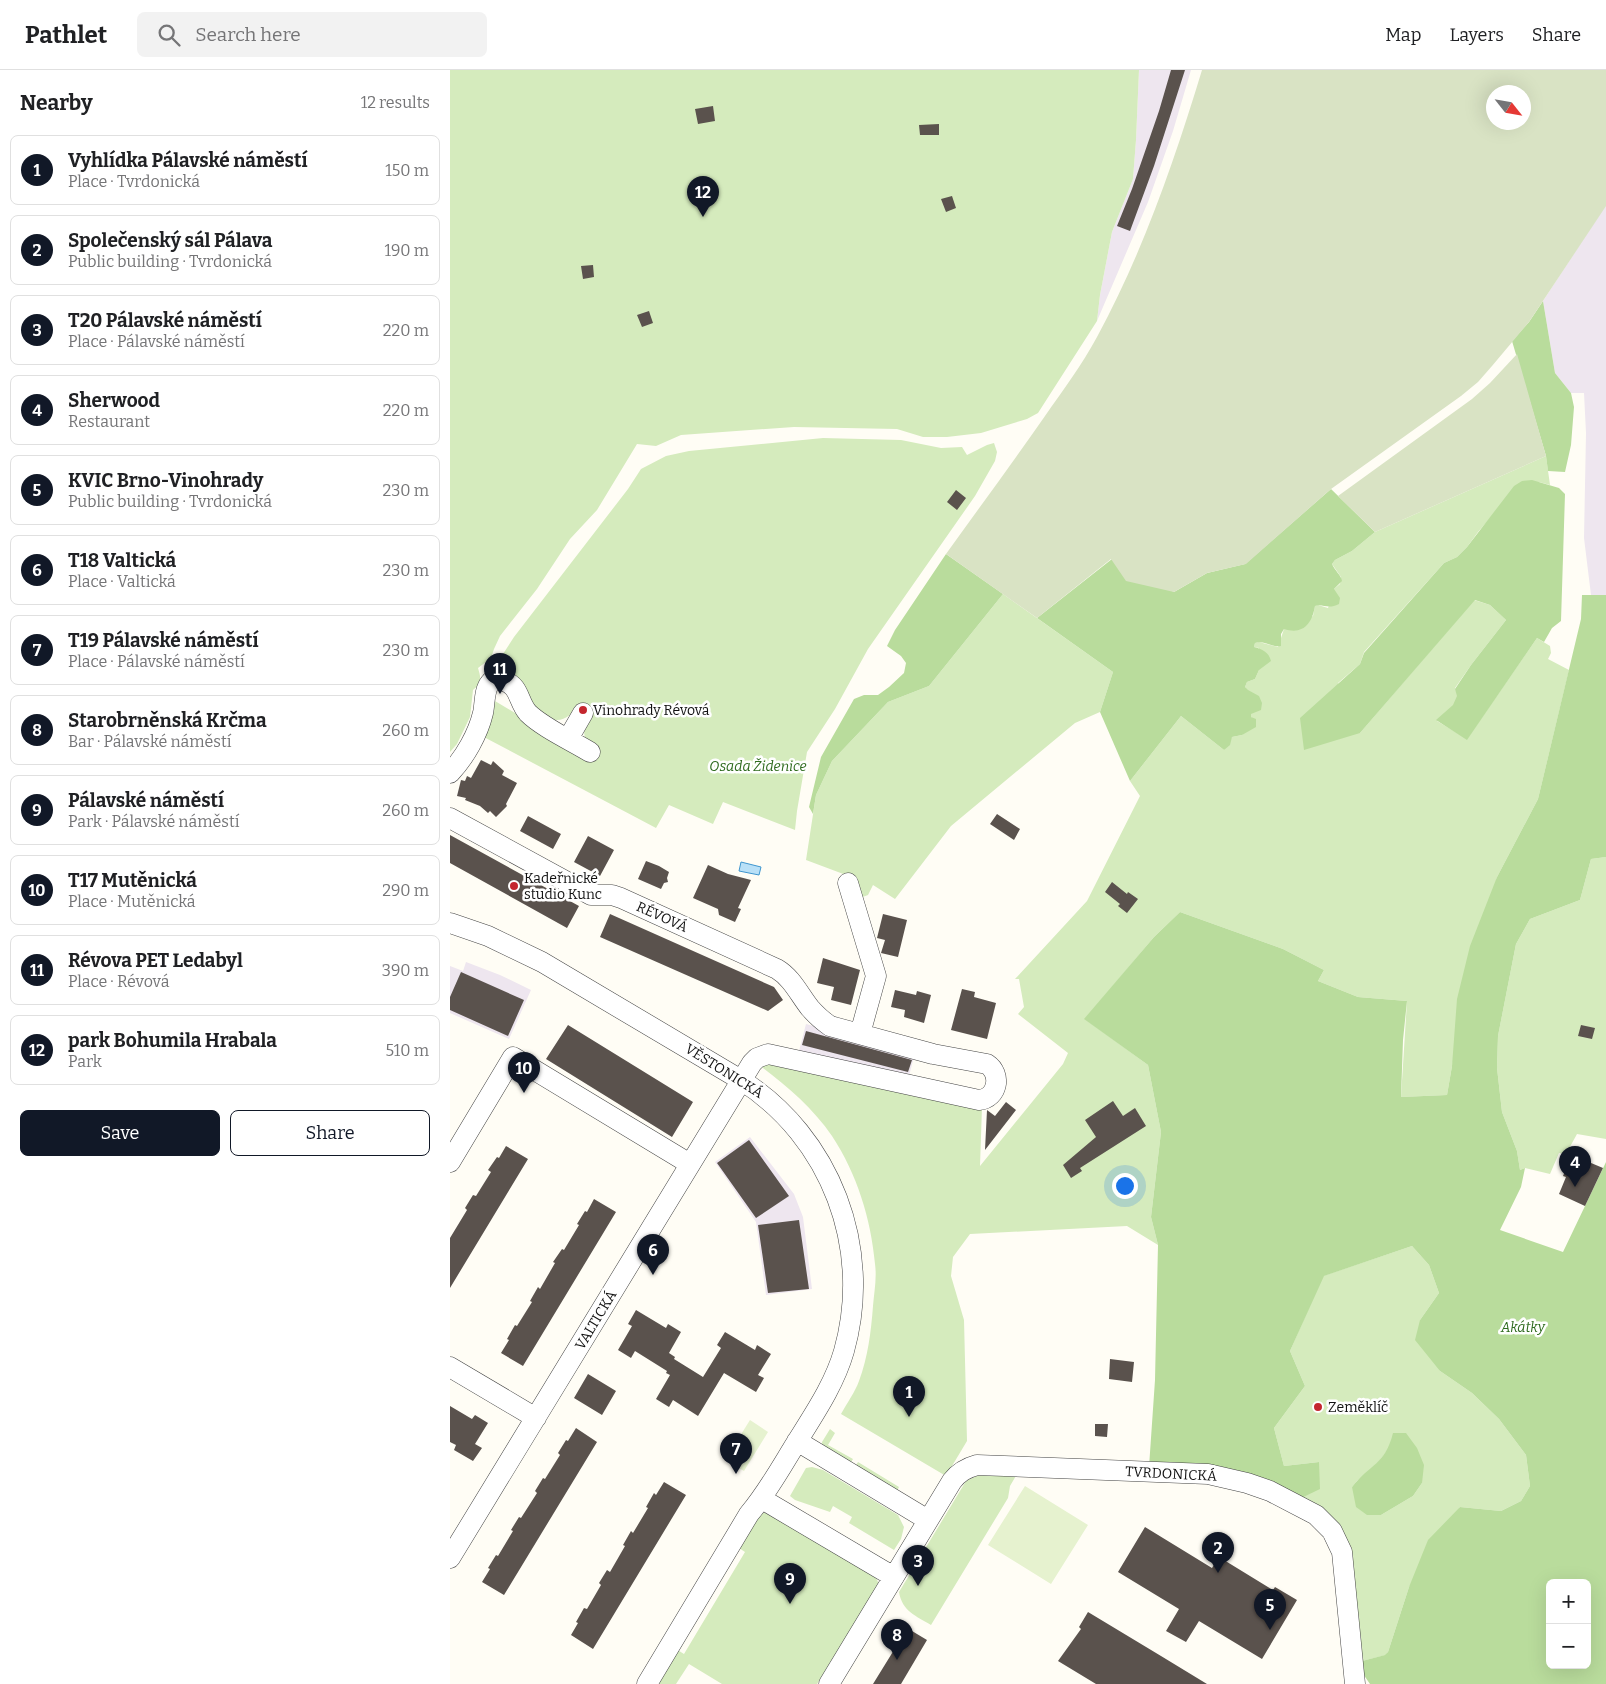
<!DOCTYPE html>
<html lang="en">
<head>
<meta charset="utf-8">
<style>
	body { margin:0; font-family:Bitter,serif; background:#f2f2f2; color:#202124 }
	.controls { position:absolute; right:15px; bottom:15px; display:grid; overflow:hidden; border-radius:8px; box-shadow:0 5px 20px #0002 }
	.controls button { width:45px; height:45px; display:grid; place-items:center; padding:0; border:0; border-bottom:1px solid #e0e0e0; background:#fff; color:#202124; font:25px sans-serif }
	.compass { position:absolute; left:1036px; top:15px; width:45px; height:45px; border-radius:50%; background:#fff; box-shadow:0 5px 20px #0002; rotate:121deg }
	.you { position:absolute; left:674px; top:1115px; width:18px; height:18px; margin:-12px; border:4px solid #fff; border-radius:50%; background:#1a73e8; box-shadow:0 0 0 8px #1a73e833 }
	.badge { display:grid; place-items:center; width:32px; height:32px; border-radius:50%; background:#111827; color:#fff; font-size:16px; font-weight:700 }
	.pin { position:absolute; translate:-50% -41px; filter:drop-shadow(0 1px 2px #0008) }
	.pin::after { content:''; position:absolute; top:26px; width:18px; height:15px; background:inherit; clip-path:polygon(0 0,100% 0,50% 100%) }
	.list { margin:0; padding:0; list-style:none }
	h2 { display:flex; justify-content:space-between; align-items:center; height:65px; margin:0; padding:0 20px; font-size:21px }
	h2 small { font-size:16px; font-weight:400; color:#757577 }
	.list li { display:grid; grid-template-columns:32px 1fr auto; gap:15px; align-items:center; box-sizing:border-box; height:70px; margin:0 10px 10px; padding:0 10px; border:1px solid #e0e0e0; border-radius:8px }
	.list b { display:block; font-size:19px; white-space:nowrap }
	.list p { margin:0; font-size:16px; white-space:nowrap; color:#757577 }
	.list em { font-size:16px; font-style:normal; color:#757577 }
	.actions { display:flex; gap:10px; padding:15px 20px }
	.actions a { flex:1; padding:11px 0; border:1px solid #111827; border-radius:8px; text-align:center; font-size:18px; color:#111827 }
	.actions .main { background:#111827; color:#fff }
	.icon { flex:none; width:28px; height:28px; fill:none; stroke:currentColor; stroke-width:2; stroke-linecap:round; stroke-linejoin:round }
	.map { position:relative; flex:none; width:1156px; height:1614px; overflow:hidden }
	header { display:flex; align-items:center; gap:30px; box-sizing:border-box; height:70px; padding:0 25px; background:#fff; border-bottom:1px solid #e0e0e0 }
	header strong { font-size:24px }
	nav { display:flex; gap:28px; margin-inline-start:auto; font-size:18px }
	.search { width:350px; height:45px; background:#f2f2f2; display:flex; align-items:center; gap:12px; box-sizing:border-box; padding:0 18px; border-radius:8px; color:#757577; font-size:19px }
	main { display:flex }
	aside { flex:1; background:#fff }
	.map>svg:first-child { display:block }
	.industrial { fill:#eee6ef }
	.green { fill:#d5ebbd; fill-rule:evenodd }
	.forest { fill:#b9dc9c; fill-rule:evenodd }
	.cemetery { fill:#d9e3c4; fill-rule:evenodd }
	.pitch { fill:#e6f2cf }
	.water { fill:#b9e0f7; stroke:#3f96cf }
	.building { fill:#5a524d }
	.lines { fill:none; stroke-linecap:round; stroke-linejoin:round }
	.minor-casing { stroke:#444; stroke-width:21 }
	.minor { stroke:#fff; stroke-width:20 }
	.poi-dot { fill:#c4262e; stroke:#fff; stroke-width:2 }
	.labels { text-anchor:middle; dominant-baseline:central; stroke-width:5; stroke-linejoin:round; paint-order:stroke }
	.poi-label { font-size:14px; fill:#111; stroke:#fff; text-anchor:start }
	.park-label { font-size:14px; font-style:italic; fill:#2f6b1f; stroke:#fff }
	.street-label { font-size:14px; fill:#111; stroke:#fff }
</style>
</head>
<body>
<header>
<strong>Pathlet</strong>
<div class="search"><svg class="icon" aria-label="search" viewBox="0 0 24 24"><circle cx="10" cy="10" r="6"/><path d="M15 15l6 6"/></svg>Search here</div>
<nav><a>Map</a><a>Layers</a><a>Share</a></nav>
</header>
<main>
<aside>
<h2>Nearby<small>12 results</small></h2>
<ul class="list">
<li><span class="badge">1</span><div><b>Vyhlídka Pálavské náměstí</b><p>Place · Tvrdonická</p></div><em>150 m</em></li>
<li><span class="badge">2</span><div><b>Společenský sál Pálava</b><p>Public building · Tvrdonická</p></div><em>190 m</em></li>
<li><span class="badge">3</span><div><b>T20 Pálavské náměstí</b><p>Place · Pálavské náměstí</p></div><em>220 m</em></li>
<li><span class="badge">4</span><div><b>Sherwood</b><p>Restaurant</p></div><em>220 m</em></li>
<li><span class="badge">5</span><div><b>KVIC Brno-Vinohrady</b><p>Public building · Tvrdonická</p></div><em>230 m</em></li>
<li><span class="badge">6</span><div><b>T18 Valtická</b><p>Place · Valtická</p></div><em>230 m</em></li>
<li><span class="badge">7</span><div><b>T19 Pálavské náměstí</b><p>Place · Pálavské náměstí</p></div><em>230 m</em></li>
<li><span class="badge">8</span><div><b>Starobrněnská Krčma</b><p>Bar · Pálavské náměstí</p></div><em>260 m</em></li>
<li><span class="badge">9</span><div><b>Pálavské náměstí</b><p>Park · Pálavské náměstí</p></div><em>260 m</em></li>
<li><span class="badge">10</span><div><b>T17 Mutěnická</b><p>Place · Mutěnická</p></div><em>290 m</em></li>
<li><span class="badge">11</span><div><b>Révova PET Ledabyl</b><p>Place · Révová</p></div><em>390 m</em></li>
<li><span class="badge">12</span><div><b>park Bohumila Hrabala</b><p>Park</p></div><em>510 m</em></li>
</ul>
<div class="actions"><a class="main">Save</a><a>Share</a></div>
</aside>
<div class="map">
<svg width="1156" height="1614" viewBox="0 0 1156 1614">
	<rect width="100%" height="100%" fill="#fffdf5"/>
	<path class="industrial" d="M 689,0 L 741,0 L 723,61 L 698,132 L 647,251 L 650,225 L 662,162 L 683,109 L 686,70 Z
		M 1155,136 L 1156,136 L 1156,525 L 1141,525 L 1134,468 L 1136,363 L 1134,323 L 1121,323 L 1105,303 L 1093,231 Z
		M 16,892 L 50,905 L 81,920 L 59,969 L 0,943 L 0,896 L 13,901 Z
		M 356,954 L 465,983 L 459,1006 L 349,981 Z
		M 300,1067 L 344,1124 L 353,1147 L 362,1219 L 316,1225 L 306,1152 L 265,1092 Z"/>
	<path class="green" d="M 0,0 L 689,0 L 686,70 L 683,109 L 662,162 L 650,225 L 647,251 L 588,343 L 577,349 L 531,363 L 497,367 L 473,367 L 447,359 L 344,357 L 231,365 L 206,376 L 187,374 L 147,440 L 120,469 L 87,519 L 50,566 L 44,579 L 41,588 L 28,598 C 31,608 32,613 23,620 L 20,647 L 7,674 L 0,682 Z
		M 373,368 L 451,370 L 491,378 L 512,377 L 517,385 L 537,375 L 544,373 L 547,382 L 545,391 L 525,426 L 418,579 L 385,639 L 357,682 L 347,741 L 345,760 L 273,732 L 263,754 L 219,735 L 206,758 L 30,665 L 40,628 L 138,687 L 134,662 L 141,643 L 129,634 C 119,648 112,654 94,647 L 49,601 L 53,584 L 64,567 L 178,419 L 191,399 L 216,386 L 239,381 Z
		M 1096,386 L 1100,415 L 1089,412 L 1047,440 L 1028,462 L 1017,477 L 1007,487 L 994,493 L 914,582 L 910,594 L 888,613 L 910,663 L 1024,530 L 1040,535 L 1056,550 L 1021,595 L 1005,618 L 1008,626 L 1004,635 L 987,651 L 1017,669 L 1087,568 L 1100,576 L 1101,583 L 1098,589 L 1119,600 L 1088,729 L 1047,807 L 1002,996 L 997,1025 L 951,1027 L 957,931 L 908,927 L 868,911 L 874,900 L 833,879 L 730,842 L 704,867 L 635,949 L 698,995 L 711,1062 L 701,1147 L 708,1175 L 677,1156 L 520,1164 L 503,1187 L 501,1206 L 514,1250 L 517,1371 L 496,1406 L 391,1344 C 397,1333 405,1322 409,1311 C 418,1287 421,1262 423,1236 C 424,1223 427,1208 425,1194 C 421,1149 407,1104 382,1066 C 363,1038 336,1015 309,995 L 318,989 L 532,1037 L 530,1096 L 613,994 L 618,983 L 568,944 L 574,937 L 569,909 L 565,909 L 637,831 L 690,726 L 680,711 L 731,646 L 774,680 L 782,667 L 792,665 L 803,649 L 801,647 L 797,621 L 795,617 L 797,612 L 805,609 L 809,600 L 809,578 L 804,577 L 805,573 L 809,572 L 828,577 L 834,559 L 863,546 L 865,536 L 868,535 L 878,538 L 884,519 L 890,514 L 891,507 L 882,494 L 885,490 L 902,481 L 925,462 Z
		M 553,524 L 663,602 L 650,642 L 625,653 L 501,756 L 445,829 L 423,815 L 418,825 L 410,828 L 404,808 L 356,790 L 366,725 L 382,691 L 438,632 L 479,616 Z
		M 1156,787 L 1156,1069 L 1127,1064 L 1116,1084 L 1109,1083 L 1100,1104 L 1075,1098 L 1070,1100 L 1067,1081 L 1052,1042 L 1047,998 L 1048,966 L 1066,874 L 1080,849 L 1130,830 L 1141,789 Z
		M 962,1176 L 979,1195 L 989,1223 L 970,1250 L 990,1301 L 1022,1323 L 1049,1349 L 1076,1385 L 1080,1416 L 1071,1431 L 1051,1441 L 1010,1437 L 959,1517 L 938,1582 L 936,1585 L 912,1591 L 895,1487 L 845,1431 L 869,1392 L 834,1396 L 824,1358 L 855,1316 L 840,1281 L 873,1206 ZM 939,1378 L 972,1413 L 963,1426 L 931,1445 L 902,1417 L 907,1411 L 926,1395 Z
		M 380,1359 L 385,1363 L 378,1375 L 403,1389 L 400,1394 L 372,1376 L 372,1372 Z
		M 408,1392 L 449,1417 L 447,1421 L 405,1397 Z
		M 362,1397 L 373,1400 L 448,1445 L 454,1457 L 451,1469 L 444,1480 L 399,1453 L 402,1447 L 383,1436 L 380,1442 L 345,1430 L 340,1426 L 356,1398 Z
		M 531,1404 L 567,1404 L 560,1416 L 558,1428 L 481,1555 C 466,1546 452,1541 449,1522 L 516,1411 Z
		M 313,1443 L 321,1443 L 425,1506 L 429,1514 L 367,1614 L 272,1614 L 239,1594 L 226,1614 L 210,1614 L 204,1611 L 226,1579 L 234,1584 L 295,1482 L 286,1476 L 308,1445 Z"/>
	<path class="forest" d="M 1093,231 L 1105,303 L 1121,323 L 1124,337 L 1121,375 L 1115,402 L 1098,401 L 1096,386 L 1062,271 L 1079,252 Z
		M 1082,410 L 1109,418 L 1115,424 L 1111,551 L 1102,558 L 1094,572 L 1087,568 L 1017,670 L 986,650 L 1003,635 L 1007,626 L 1005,619 L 1021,595 L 1056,550 L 1040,535 L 1025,530 L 910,663 L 854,680 L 850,648 L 910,594 L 914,583 L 994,493 L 1007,487 L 1017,477 L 1064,416 L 1072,411 Z
		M 881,419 L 925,462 L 902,481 L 885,490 L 882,494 C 885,501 891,505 892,511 L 884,519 L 890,528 L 889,534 C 877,540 873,533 865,536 C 862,554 853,565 834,559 L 831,564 L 831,576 C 822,578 814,570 805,573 L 804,577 C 812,579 819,582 821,591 L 809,600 L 805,609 L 797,612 L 795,617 L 798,620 L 809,626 L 812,633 L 811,640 L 801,644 L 801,647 L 806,649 L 806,657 L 792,665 L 782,667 L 780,675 L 774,680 L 731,646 L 680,711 L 650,642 L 663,602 L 587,548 L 662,489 L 724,522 L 757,503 L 795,494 Z
		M 496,484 L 553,524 L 479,616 L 438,632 L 382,691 L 366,725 L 363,744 L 359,737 L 371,687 L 404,629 L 414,625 L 428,625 L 439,617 L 454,603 L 456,593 L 451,586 L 437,576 L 445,560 Z
		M 1132,525 L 1156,525 L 1156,787 L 1141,789 L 1130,830 L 1080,849 L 1066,874 L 1048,966 L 1047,998 L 1052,1042 L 1067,1081 L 1070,1100 L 1075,1098 L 1071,1117 L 1050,1160 L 1113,1182 L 1156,1092 L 1156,1614 L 920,1614 L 911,1601 L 912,1591 L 935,1585 L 938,1582 L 959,1517 L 978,1470 L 1010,1437 L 1051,1441 L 1071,1431 L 1080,1416 L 1076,1385 L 1049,1349 L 1022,1323 L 990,1301 L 965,1270 L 970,1250 L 989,1223 L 979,1195 L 962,1176 L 874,1206 L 840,1281 L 855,1316 L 824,1358 L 834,1396 L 869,1392 L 870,1419 L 845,1431 L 699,1397 L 705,1310 L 708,1175 L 701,1147 L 711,1062 L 698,995 L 634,949 L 704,867 L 730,842 L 833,879 L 874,900 L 868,911 L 908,927 L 957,931 L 953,970 L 951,1027 L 997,1025 L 1002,996 L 1007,929 L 1020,876 L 1047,807 L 1088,729 L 1131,549 ZM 1100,1513 L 1137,1513 L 1137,1595 L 1100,1595 Z
		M 943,1363 L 956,1363 L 967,1378 L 974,1395 L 972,1413 L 963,1426 L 931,1445 L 917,1445 L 906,1437 L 902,1417 C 920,1394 935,1395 943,1363 Z"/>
	<path class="cemetery" d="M 752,0 L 1156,0 L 1156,136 L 1079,252 L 1042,296 L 1028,312 L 1011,326 L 881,419 L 796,494 L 757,503 L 724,522 L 676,511 L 661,489 L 587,548 L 496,484 C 529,438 563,392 595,346 C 613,320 632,295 647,267 C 693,182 724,92 752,0 ZM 1044,22 L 1074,22 L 1074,52 L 1044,52 Z
		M 1067,284 L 1096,386 L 925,462 L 888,426 L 1022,329 L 1040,313 Z"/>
	<path class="pitch" d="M 300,1350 L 318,1362 L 294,1401 L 275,1390 Z
		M 575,1416 L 638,1455 L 601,1514 L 538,1475 Z"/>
	<path class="water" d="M 291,792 L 311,797 L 309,805 L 289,801 Z"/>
	<path class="building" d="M 721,0 L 735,0 L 704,96 L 680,161 L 667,156 L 682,119 L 709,41 Z
		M 263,36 L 265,51 L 248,54 L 245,39 Z
		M 489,54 L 489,65 L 470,65 L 469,55 Z
		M 502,126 L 506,138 L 496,142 L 491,129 Z
		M 143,195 L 144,207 L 133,209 L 131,196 Z
		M 199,241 L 203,253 L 192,257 L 187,245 Z
		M 506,420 L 516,428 L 507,440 L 497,432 Z
		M 31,690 L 41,695 L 43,691 L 54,701 L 52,705 L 67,713 L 56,734 L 57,736 L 46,747 L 40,741 L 38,743 L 30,736 L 15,730 L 16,728 L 7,726 L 11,710 L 15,711 L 17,706 L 21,708 Z
		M 547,744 L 570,759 L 564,770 L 540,754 Z
		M 78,746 L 111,764 L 103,779 L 70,761 Z
		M 0,765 L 129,836 L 117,858 L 0,793 Z
		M 138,766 L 164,780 L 150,806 L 124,792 Z
		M 196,791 L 209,796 L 219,802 L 217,808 L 218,812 L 214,813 L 211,819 L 188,809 Z
		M 258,795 L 278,804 L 301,810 L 288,838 L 291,839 L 285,852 L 269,845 L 268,839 L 243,828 Z
		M 662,812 L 677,824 L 678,822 L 688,829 L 677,843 L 668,836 L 670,834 L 655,822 Z
		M 160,844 L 324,917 L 333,930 L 318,941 L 150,867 Z
		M 433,844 L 457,850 L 448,887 L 431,883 L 435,870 L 427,868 Z
		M 373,888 L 410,900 L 401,935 L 381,930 L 384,917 L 367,913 Z
		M 11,902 L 74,930 L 58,966 L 0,940 L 0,927 Z
		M 512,919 L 525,922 L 524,927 L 546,933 L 537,969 L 501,960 Z
		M 445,920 L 466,925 L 467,921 L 481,925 L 474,953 L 454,947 L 455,940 L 441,937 Z
		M 118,955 L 243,1032 L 222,1067 L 96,989 Z
		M 1131,955 L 1145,958 L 1142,969 L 1128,966 Z
		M 356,961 L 462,990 L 458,1002 L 352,975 Z
		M 663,1031 L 673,1046 L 685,1038 L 696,1056 L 630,1098 L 632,1101 L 621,1108 L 613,1095 L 646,1067 L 635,1050 Z
		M 556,1032 L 566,1040 L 535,1080 L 537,1040 L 545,1046 Z
		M 299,1070 L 339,1126 L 306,1148 L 267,1093 Z
		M 56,1076 L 78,1089 L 0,1218 L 0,1168 L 17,1140 L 15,1138 L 23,1125 L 26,1126 L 41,1102 L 38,1100 L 47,1087 L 49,1088 Z
		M 1122,1085 L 1153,1098 L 1135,1136 L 1109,1124 L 1116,1107 L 1113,1106 Z
		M 144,1129 L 166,1142 L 73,1296 L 51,1283 L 59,1270 L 57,1269 L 65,1255 L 67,1256 L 82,1232 L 80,1231 L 88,1217 L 90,1219 L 105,1193 L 103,1192 L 112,1179 L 114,1180 L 129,1155 L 127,1154 L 135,1141 L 137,1142 Z
		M 349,1150 L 359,1219 L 318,1223 L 308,1155 Z
		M 186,1240 L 216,1258 L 218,1254 L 231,1262 L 219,1283 L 225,1287 L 224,1289 L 253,1307 L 271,1278 L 267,1275 L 275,1262 L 305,1280 L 307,1275 L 321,1284 L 308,1305 L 314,1308 L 306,1322 L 274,1303 L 248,1346 L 223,1330 L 219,1337 L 206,1329 L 220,1305 L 216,1303 L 217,1301 L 185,1281 L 181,1288 L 168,1280 L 182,1256 L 178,1254 Z
		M 660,1289 L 684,1292 L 682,1312 L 659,1309 Z
		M 138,1304 L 166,1321 L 152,1345 L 124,1328 Z
		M 0,1336 L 22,1349 L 25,1345 L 38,1353 L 25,1374 L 32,1378 L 23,1391 L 4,1380 L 6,1375 L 0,1372 Z
		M 645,1354 L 658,1354 L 657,1367 L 645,1366 Z
		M 126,1358 L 147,1372 L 54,1525 L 32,1512 L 40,1499 L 38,1498 L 46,1485 L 48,1486 L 63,1461 L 61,1460 L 69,1447 L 71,1448 L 87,1423 L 85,1421 L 93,1408 L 95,1409 L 110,1385 L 108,1383 L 116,1370 L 118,1371 Z
		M 214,1412 L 236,1425 L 143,1579 L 121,1565 L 128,1553 L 126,1552 L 134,1538 L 137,1539 L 151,1515 L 149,1513 L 157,1500 L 160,1502 L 175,1476 L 173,1475 L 181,1461 L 183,1463 L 198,1438 L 196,1437 L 204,1423 L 206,1425 Z
		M 695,1457 L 762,1498 L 769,1487 L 823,1520 L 825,1517 L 847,1530 L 812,1589 L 749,1551 L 736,1572 L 716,1561 L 729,1539 L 668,1502 Z
		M 638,1542 L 711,1586 L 757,1614 L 646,1614 L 608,1591 L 631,1559 L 629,1557 Z
		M 447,1552 L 477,1570 L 451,1614 L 423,1614 L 452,1567 L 442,1561 Z"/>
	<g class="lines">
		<g class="minor-casing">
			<path id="minor" d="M 118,669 L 133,643
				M 0,703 C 15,687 28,664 33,643 C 35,634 34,620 40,613 C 43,608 49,609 54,611 C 70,616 68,632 78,643 C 92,657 122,671 140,682
				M 0,748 L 141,825 L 162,825 L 171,828 L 327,899 C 342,908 349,924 360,938 C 366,945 373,951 380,956 L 483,984 L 537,994 C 552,1004 548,1028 529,1030 L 318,984 L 307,988 L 302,993 L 0,1488
				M 398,813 L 426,906 L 410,964
				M 0,853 L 38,866 L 92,892 L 291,1010 C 381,1067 423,1178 394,1281 C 384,1316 362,1347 343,1378 C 329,1401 316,1424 299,1444 L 197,1614
				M 0,1092 L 63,987 L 240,1094
				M 0,1297 L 86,1348
				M 347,1371 L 478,1450
				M 312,1429 L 444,1507
				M 379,1614 L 502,1411 C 509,1402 516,1398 527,1395 L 758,1404 L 797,1413 L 820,1421 L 866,1445 L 882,1461 L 892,1482 L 905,1614"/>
		</g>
		<use href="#minor" class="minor"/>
	</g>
	<g class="poi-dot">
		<circle cx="133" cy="640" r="5"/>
		<circle cx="64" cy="816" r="5"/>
		<circle cx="868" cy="1337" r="5"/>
	</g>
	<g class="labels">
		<g class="poi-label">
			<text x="143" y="640">Vinohrady Révová</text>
			<text x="74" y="808">Kadeřnické<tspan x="74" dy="16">studio Kunc</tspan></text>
			<text x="878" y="1337">Zeměklíč</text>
		</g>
		<g class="park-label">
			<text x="308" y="696">Osada Židenice</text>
			<text x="1073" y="1257">Akátky</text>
		</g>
		<g class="street-label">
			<text transform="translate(212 847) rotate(24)">RÉVOVÁ</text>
			<text transform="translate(274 1001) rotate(32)">VĚSTONICKÁ</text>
			<text transform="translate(146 1250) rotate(-59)">VALTICKÁ</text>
			<text transform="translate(721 1404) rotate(3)">TVRDONICKÁ</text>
		</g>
	</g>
</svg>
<div class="controls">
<button>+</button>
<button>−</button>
</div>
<svg class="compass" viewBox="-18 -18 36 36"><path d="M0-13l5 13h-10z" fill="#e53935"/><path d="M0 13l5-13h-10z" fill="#757577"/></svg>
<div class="you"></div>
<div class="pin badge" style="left:459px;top:1347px">1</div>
<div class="pin badge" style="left:768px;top:1503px">2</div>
<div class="pin badge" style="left:468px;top:1516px">3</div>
<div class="pin badge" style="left:1125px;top:1117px">4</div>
<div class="pin badge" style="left:820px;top:1560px">5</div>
<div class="pin badge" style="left:203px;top:1205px">6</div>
<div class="pin badge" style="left:286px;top:1404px">7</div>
<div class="pin badge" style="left:447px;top:1590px">8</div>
<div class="pin badge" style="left:340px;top:1534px">9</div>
<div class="pin badge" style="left:74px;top:1023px">10</div>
<div class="pin badge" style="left:50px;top:624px">11</div>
<div class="pin badge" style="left:253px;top:147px">12</div>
</div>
</main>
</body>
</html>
